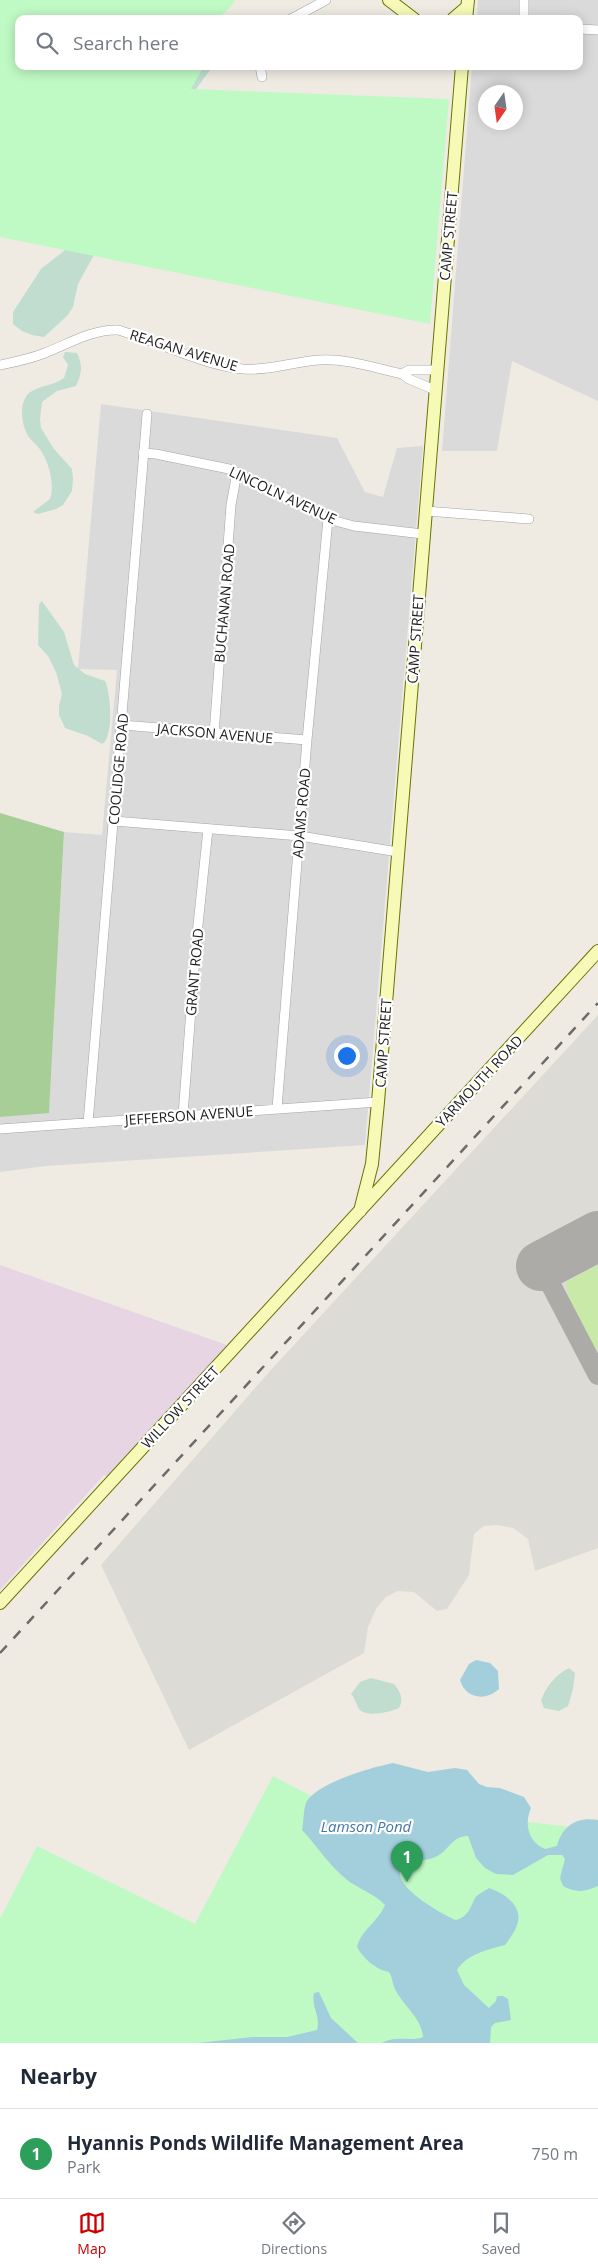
<!DOCTYPE html>
<html lang="en">
<head>
<meta charset="utf-8">
<style>
	body { margin:0; font-family:"Open Sans",sans-serif; background:#f2f2f3; color:#1f2937 }
	.compass { position:absolute; left:478px; top:85px; width:45px; height:45px; border-radius:50%; background:#fff; box-shadow:0 2px 12px #0003; rotate:193deg }
	.you { position:absolute; left:346px; top:1055px; width:18px; height:18px; margin:-12px; border:4px solid #fff; border-radius:50%; background:#1a73e8; box-shadow:0 0 0 8px #1a73e833 }
	.badge { display:grid; place-items:center; width:32px; height:32px; border-radius:50%; background:#cb0100; color:#fff; font-size:16px; font-weight:700 }
	.pin { position:absolute; translate:-50% -41px; filter:drop-shadow(0 1px 2px #0008) }
	.pin::after { content:''; position:absolute; top:26px; width:18px; height:15px; background:inherit; clip-path:polygon(0 0,100% 0,50% 100%) }
	.list { margin:0; padding:0; list-style:none }
	h2 { display:flex; justify-content:space-between; align-items:center; height:65px; margin:0; padding:0 20px; font-size:21px }
	h2 small { font-size:16px; font-weight:400; color:#747a83 }
	.list li { display:grid; grid-template-columns:32px 1fr auto; gap:15px; align-items:center; box-sizing:border-box; height:90px; padding:0 20px; border-top:1px solid #e0e1e3 }
	.list b { display:block; font-size:19px; white-space:nowrap }
	.list p { margin:0; font-size:16px; white-space:nowrap; color:#747a83 }
	.list em { font-size:16px; font-style:normal; color:#747a83 }
	.icon { flex:none; width:28px; height:28px; fill:none; stroke:currentColor; stroke-width:2; stroke-linecap:round; stroke-linejoin:round }
	.map { position:relative; flex:none; width:598px; height:2043px; overflow:hidden }
	.search { position:absolute; background:#fff; box-shadow:0 2px 12px #0003; left:15px; right:15px; top:15px; height:55px; display:flex; align-items:center; gap:12px; box-sizing:border-box; padding:0 18px; border-radius:10px; color:#747a83; font-size:19px }
	.sheet { height:155px; background:#fff }
	nav { display:flex; justify-content:space-around; align-items:center; box-sizing:border-box; height:70px; border-top:1px solid #e0e1e3; background:#fff; font-size:14px; color:#747a83 }
	nav a { display:grid; justify-items:center; gap:2px }
	nav .on { color:#cb0100 }
	.map>svg:first-child { display:block }
	.residential { fill:#dbdada; fill-rule:evenodd }
	.industrial { fill:#e8d5e4 }
	.airport { fill:#dddbd5 }
	.grass { fill:#c8e9a8 }
	.forest { fill:#a7ce97 }
	.wetland { fill:#c0ddd0 }
	.park { fill:#bff9c4 }
	.water { fill:#a3cfdd }
	.lines { fill:none; stroke-linecap:round; stroke-linejoin:round }
	.taxiway { stroke:#adaba7; stroke-width:20 }
	.runway { stroke:#adaba7; stroke-width:50 }
	.minor-casing { stroke:#a4a4a4; stroke-width:10 }
	.secondary-casing { stroke:#687404; stroke-width:14 }
	.minor { stroke:#fff; stroke-width:9 }
	.secondary { stroke:#f6fab6; stroke-width:12 }
	.rail { stroke:#6b6b6b; stroke-width:2.5; stroke-dasharray:10 10; stroke-linecap:butt }
	.labels { text-anchor:middle; dominant-baseline:central; stroke-width:4.5; stroke-linejoin:round; paint-order:stroke }
	.street-label { font-size:14px; fill:#1d1d1d; stroke:#fff }
	.water-label { font-size:15px; font-style:italic; fill:#4676a5; stroke:#fff }
</style>
</head>
<body>
<div class="map">
<svg width="598" height="2043" viewBox="0 0 598 2043">
	<rect width="100%" height="100%" fill="#efebe3"/>
	<path class="residential" d="M 478,0 L 598,0 L 598,401 L 512,361 L 497,451 L 442,451 L 472,66 L 579,66 L 579,19 L 477,19 ZM 486,92 L 516,92 L 516,122 L 486,122 Z
		M 101,404 L 337,438 L 365,492 L 383,497 L 397,448 L 423,446 L 365,1145 L 46,1166 L 0,1172 L 0,1117 L 49,1112 L 64,832 L 102,835 L 117,670 L 78,669 Z"/>
	<path class="industrial" d="M 0,1265 L 227,1345 L 110,1478 L 104,1475 L 0,1590 Z"/>
	<path class="airport" d="M 598,1015 L 598,1548 L 535,1571 L 528,1539 L 513,1528 L 498,1525 L 484,1526 L 474,1534 L 469,1575 L 447,1609 L 437,1611 L 414,1592 L 398,1591 L 386,1597 L 376,1609 L 368,1627 L 364,1653 L 189,1750 L 101,1565 L 269,1372 Z"/>
	<path class="grass" d="M 598,1265 L 598,1351 C 583,1334 569,1307 566,1284 L 566,1282 Z"/>
	<path class="forest" d="M 0,813 L 64,832 L 49,1113 L 0,1117 Z"/>
	<path class="wetland" d="M 195,66 L 213,66 L 191,96 L 94,255 L 78,284 L 73,307 L 67,316 L 44,337 L 32,335 L 22,331 L 13,324 L 13,312 L 41,269 L 74,243 Z
		M 65,352 L 77,353 C 83,366 82,373 76,386 L 57,391 L 42,402 L 40,419 L 41,428 L 54,449 L 72,469 L 73,479 L 72,491 L 63,505 L 56,509 L 38,514 L 33,512 L 50,499 C 55,484 49,461 39,448 C 35,443 29,439 27,434 C 21,422 19,403 29,393 C 39,385 54,386 64,378 L 68,365 L 63,357 Z
		M 42,601 L 64,632 L 74,665 L 85,674 L 105,681 C 111,693 114,737 102,744 L 88,736 L 65,728 L 59,715 L 59,706 L 62,694 L 56,672 L 48,656 L 38,645 L 39,604 Z
		M 569,1668 L 575,1673 L 573,1689 L 568,1706 L 559,1711 L 544,1708 L 541,1700 C 547,1686 555,1675 569,1668 Z
		M 371,1678 L 394,1684 C 400,1691 404,1699 399,1708 C 390,1712 367,1718 359,1709 C 356,1704 355,1698 351,1694 L 360,1682 Z"/>
	<path class="park" d="M 0,0 L 235,0 L 233,4 L 218,19 L 19,19 L 19,66 L 204,66 L 191,89 L 449,99 L 430,324 L 0,237 Z
		M 273,1776 L 315,1798 L 598,1830 L 598,2043 L 0,2043 L 0,1919 L 37,1846 L 195,1924 Z"/>
	<path class="water" d="M 476,1660 L 490,1663 L 498,1671 L 499,1689 C 485,1702 465,1698 460,1680 L 469,1664 Z
		M 393,1763 L 428,1772 L 455,1768 L 467,1770 L 479,1784 L 487,1787 L 500,1788 L 524,1797 L 531,1808 C 524,1824 528,1842 545,1849 L 557,1846 C 562,1826 577,1816 598,1820 L 598,1886 C 585,1892 576,1893 563,1886 L 560,1878 L 565,1859 L 562,1855 L 548,1855 L 513,1875 L 496,1874 L 485,1868 L 476,1858 L 468,1836 C 453,1836 450,1848 439,1855 C 430,1861 415,1860 404,1864 C 402,1867 399,1870 400,1875 C 402,1891 441,1914 456,1920 C 468,1917 470,1908 475,1898 C 478,1894 485,1891 489,1888 C 504,1893 524,1906 517,1925 C 515,1932 509,1939 505,1945 C 487,1950 467,1954 457,1970 L 464,1985 L 489,2008 L 496,2001 L 497,1996 L 503,1996 L 508,1999 L 511,2020 L 495,2023 L 491,2027 L 490,2043 L 382,2043 C 396,2035 414,2042 423,2037 C 422,2019 404,2006 396,1991 C 392,1984 393,1978 389,1972 C 376,1970 363,1958 357,1947 C 361,1930 378,1922 385,1905 C 374,1893 358,1889 346,1879 C 327,1863 318,1847 302,1830 C 304,1822 303,1811 306,1803 C 315,1783 373,1767 393,1763 Z
		M 319,1992 L 331,2018 L 358,2043 L 198,2043 L 252,2037 L 287,2037 L 317,2030 C 321,2016 311,2007 314,1993 Z"/>
	<g class="lines">
		<path class="taxiway" d="M 541,1266 L 598,1375"/>
		<path class="runway" d="M 541,1266 L 598,1236"/>
		<g class="minor-casing">
			<path id="minor" d="M 291,19 L 326,0
				M 524,19 L 524,0
				M 579,29 L 598,30
				M 260,66 L 262,77
				M 0,365 C 15,362 30,359 45,353 C 68,344 93,329 118,330 C 156,341 205,366 243,369 C 268,371 293,362 319,360 C 346,358 375,368 402,374 L 409,379 L 435,390
				M 402,374 L 409,370 L 437,370
				M 143,453 L 156,454 L 229,469 L 328,519 L 354,526 L 423,534
				M 426,511 L 529,519
				M 122,725 L 307,740
				M 214,734 L 231,505 L 237,472
				M 114,821 L 300,836 L 398,852
				M 277,1108 L 307,740 L 328,519
				M 183,1115 L 196,944 L 208,829
				M 88,1123 L 147,414
				M 0,1129 L 378,1102"/>
		</g>
		<g class="secondary-casing">
			<path id="secondary" d="M 389,0 L 414,19
				M 453,19 L 467,7
				M 466,19 L 468,0
				M 360,1211 L 372,1164 L 378,1102 L 462,66
				M 0,1603 L 598,951"/>
		</g>
		<use href="#minor" class="minor"/>
		<use href="#secondary" class="secondary"/>
		<path class="rail" d="M 0,1653 L 598,1003"/>
	</g>
	<g class="labels">
		<g class="street-label">
			<text transform="translate(448 236) rotate(-85)">CAMP STREET</text>
			<text transform="translate(184 350) rotate(17)">REAGAN AVENUE</text>
			<text transform="translate(283 495) rotate(25)">LINCOLN AVENUE</text>
			<text transform="translate(224 603) rotate(-85)">BUCHANAN ROAD</text>
			<text transform="translate(415 639) rotate(-86)">CAMP STREET</text>
			<text transform="translate(215 733) rotate(5)">JACKSON AVENUE</text>
			<text transform="translate(118 769) rotate(-85)">COOLIDGE ROAD</text>
			<text transform="translate(301 813) rotate(-85)">ADAMS ROAD</text>
			<text transform="translate(194 972) rotate(-85)">GRANT ROAD</text>
			<text transform="translate(383 1043) rotate(-86)">CAMP STREET</text>
			<text transform="translate(479 1081) rotate(-47)">YARMOUTH ROAD</text>
			<text transform="translate(189 1115) rotate(-4)">JEFFERSON AVENUE</text>
			<text transform="translate(180 1407) rotate(-47)">WILLOW STREET</text>
		</g>
		<g class="water-label">
			<text x="366" y="1826">Lamson Pond</text>
		</g>
	</g>
</svg>
<svg class="compass" viewBox="-18 -18 36 36"><path d="M0-13l5 13h-10z" fill="#e53935"/><path d="M0 13l5-13h-10z" fill="#747a83"/></svg>
<div class="you"></div>
<div class="pin badge" style="left:407px;top:1882px;background:#2e9e5b">1</div>
<div class="search"><svg class="icon" aria-label="search" viewBox="0 0 24 24"><circle cx="10" cy="10" r="6"/><path d="M15 15l6 6"/></svg>Search here</div>
</div>
<section class="sheet">
<h2>Nearby<small></small></h2>
<ul class="list">
<li><span class="badge" style="background:#2e9e5b">1</span><div><b>Hyannis Ponds Wildlife Management Area</b><p>Park</p></div><em>750 m</em></li>
</ul>
</section>
<nav>
<a class="on"><svg class="icon" aria-label="map" viewBox="0 0 24 24"><path d="M3 6l6-2 6 2 6-2v14l-6 2-6-2-6 2zM9 4v14M15 6v14"/></svg>Map</a>
<a><svg class="icon" aria-label="directions" viewBox="0 0 24 24"><path d="M12 3l9 9-9 9-9-9zM9 14v-3h6M13 9l2 2-2 2"/></svg>Directions</a>
<a><svg class="icon" aria-label="saved" viewBox="0 0 24 24"><path d="M7 4h10v16l-5-4-5 4z"/></svg>Saved</a>
</nav>
</body>
</html>
